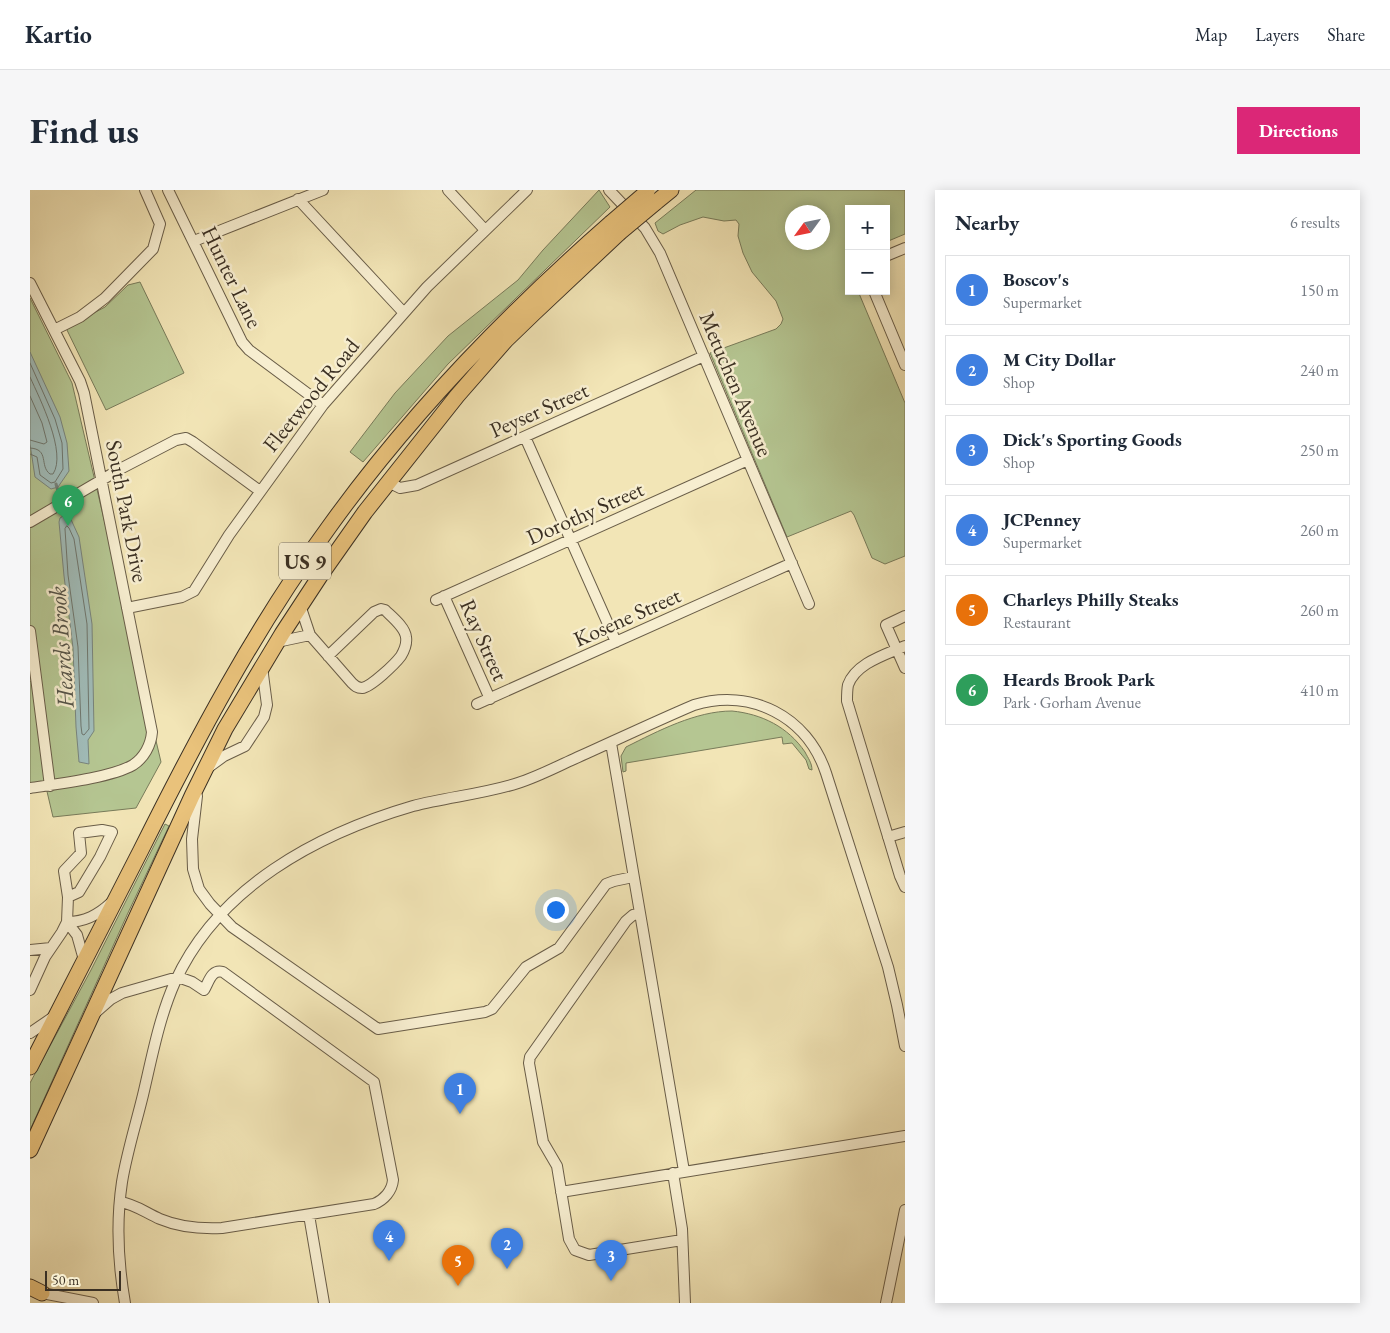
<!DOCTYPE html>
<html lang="en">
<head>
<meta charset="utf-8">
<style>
	body { margin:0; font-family:"EB Garamond",serif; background:#f6f6f7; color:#1f2937 }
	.controls { position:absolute; right:15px; top:15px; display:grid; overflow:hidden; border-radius:0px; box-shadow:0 2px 12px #0003 }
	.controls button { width:45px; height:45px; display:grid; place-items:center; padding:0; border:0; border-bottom:1px solid #e0e1e3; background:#fff; color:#1f2937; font:25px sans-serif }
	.compass { position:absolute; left:755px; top:15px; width:45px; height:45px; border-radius:50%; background:#fff; box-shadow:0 2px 12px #0003; rotate:237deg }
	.scale { position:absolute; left:15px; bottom:12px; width:76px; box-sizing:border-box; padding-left:5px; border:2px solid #3b3023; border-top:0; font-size:14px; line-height:18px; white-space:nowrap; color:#3b3023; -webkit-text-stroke:4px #f7eed0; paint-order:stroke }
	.you { position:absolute; left:525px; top:719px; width:18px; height:18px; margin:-12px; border:4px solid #fff; border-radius:50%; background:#1a73e8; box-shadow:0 0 0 8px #1a73e833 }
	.badge { display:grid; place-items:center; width:32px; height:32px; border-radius:50%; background:#db2777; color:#fff; font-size:16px; font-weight:700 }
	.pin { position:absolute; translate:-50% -41px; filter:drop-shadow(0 1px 2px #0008) }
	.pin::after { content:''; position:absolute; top:26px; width:18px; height:15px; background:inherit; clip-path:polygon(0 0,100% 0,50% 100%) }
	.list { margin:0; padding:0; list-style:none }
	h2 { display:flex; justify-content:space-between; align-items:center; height:65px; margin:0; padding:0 20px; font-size:21px }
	h2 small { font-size:16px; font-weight:400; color:#747a83 }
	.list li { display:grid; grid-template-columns:32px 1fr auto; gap:15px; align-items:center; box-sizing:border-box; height:70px; margin:0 10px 10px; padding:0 10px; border:1px solid #e0e1e3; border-radius:0px }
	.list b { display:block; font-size:19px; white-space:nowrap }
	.list p { margin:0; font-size:16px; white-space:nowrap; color:#747a83 }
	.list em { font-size:16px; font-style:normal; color:#747a83 }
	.map { position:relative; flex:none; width:875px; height:1113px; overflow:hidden; border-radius:0px }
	header { display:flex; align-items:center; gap:30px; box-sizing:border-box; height:70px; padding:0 25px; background:#fff; border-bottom:1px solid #e0e1e3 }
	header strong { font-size:24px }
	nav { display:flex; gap:28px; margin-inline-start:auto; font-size:18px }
	.intro { display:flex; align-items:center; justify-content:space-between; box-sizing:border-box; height:120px; padding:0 30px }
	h1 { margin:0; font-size:35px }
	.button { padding:12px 22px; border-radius:0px; background:#db2777; color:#fff; font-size:18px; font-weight:700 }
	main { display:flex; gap:30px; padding:0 30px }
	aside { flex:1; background:#fff; border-radius:0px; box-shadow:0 2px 12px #0003 }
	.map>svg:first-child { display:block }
	.green { fill:#b5c692; stroke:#787b5a; fill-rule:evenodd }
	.water { fill:#a0bcb9; stroke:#78847d }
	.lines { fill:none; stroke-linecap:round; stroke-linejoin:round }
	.shore { stroke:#6e766e; stroke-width:1 }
	.stream { stroke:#78847d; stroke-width:3 }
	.minor-casing { stroke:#695d48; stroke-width:12 }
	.highway-casing { stroke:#3b3023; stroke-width:17 }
	.minor { stroke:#f7eed0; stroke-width:10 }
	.highway { stroke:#e9c27b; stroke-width:15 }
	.highway-bridge-casing { stroke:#3b3023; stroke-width:17; stroke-linecap:butt }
	.highway-bridge { stroke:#e9c27b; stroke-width:15 }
	.labels { text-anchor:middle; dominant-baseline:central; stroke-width:5; stroke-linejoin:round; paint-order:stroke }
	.shield { fill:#f7eed0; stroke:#736957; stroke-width:1 }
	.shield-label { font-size:21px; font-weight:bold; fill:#3b3023 }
	.street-label { font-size:22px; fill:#3b3023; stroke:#f7eed0 }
	.water-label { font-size:24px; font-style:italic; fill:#545348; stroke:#f7eed0 }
</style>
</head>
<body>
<header>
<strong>Kartio</strong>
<nav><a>Map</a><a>Layers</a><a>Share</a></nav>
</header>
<div class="intro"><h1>Find us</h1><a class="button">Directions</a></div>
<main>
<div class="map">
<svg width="875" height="1113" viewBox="0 0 875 1113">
	<rect width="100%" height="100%" fill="#f2e5b6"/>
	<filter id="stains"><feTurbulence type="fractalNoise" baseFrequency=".004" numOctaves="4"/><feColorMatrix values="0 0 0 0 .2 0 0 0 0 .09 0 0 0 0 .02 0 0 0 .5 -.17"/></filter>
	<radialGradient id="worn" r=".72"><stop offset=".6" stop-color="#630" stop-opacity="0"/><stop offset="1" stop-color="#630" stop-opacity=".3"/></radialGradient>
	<path class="green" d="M 569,0 L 580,17 L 418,174 L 333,272 L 320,262 L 365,203 L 418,146 L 488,90 L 513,60 Z
		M 666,0 L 875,0 L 875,44 L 856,52 L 856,19 L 819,19 L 819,101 L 828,101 L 875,213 L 875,366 L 855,374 L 842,368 L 824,325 L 821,321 L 757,347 L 680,163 L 746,139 L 751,134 L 753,129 L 746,111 L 722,82 L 713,63 L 708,46 L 709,34 L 706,30 L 694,31 L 673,27 L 650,35 L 633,44 L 628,41 L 625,33 ZM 762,22 L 792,22 L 792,52 L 762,52 Z
		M 110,92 L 154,183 L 76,220 L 36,138 L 75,117 L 98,95 Z
		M 0,108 L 42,193 L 131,572 L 106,618 L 23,627 L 15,593 L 0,594 L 0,492 L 1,491 L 0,479 Z
		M 702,521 C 732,524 758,537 775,562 C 778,568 782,573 782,580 L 779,579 L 776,570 L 762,553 L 753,554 L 752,547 L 596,573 L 596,581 L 593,582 L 591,566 L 596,557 C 628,541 666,521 702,521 Z
		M 135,634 L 139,636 L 97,725 L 0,940 L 0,893 L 61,780 Z"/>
	<path class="water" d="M 0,162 L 30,227 L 37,253 L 39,281 L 28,297 L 21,299 L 5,287 L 0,254 Z
		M 38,323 L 49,347 L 62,434 L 64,541 L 58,550 L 59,574 L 49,572 L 46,537 L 43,458 L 34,386 L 29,332 L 30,328 Z"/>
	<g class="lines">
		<path class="shore" d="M 0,173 L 25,229 L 32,253 L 33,279 L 25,292 L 21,293 L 10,285 L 7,267 L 0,264
			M 0,187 C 10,209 37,263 23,284 L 20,284 C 9,276 20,259 0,258
			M 0,206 L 12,233 L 17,252 L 14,254 L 0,250
			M 37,336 L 39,338 L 44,349 L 57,434 L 59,539 L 54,545 L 52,544 L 51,536 L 48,457 L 38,385 L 35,339 Z"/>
		<path class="stream" d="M 26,294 L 35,327"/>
		<g class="minor-casing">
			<path id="minor" d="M 138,0 L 212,152 L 219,160 L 293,215
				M 418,0 L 455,40
				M 579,0 L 615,38 L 630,63 L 779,414
				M 268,9 L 374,123
				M 164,51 L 293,0
				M 856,66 L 875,58
				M 0,93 L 50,191 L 54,203 L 122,542 C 121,555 114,568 103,575 C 80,588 27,594 0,598
				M 844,101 L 875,175
				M 24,140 L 50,127 L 75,108 L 123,59 L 130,34 L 115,0
				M 495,247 L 586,452
				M 358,292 L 370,298 L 387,295 L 674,166
				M 0,332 L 92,278 L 146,250 L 156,248 L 163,252 L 230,301
				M 414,406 L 460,509
				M 406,410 L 718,270
				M 270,415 L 280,445 L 322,493 C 325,496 327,498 332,498 C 341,497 365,474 371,466 C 374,461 377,453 376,447 C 375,437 362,427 355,420 L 351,419 L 344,422 L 298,466
				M 97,418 L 152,407 L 164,401 L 199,345 L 293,215 L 397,97 L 497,0
				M 875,426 L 856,435 L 875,478
				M 0,441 L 20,596
				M 247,452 L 280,445
				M 875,456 C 855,465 826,473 818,495 C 817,500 817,506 817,511 L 870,686 L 875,697
				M 447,514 L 762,373
				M 581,553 L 654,981
				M 179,577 L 194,566 L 215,556 L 234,527 L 237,515 L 232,477
				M 167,606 L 162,649 L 163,679 L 169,699 L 180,714 L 202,737 L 348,839 L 455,822 L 462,819 L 496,777 L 529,758 L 576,694 L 584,691 L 603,687
				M 858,647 L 875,642
				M 609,723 L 603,725 L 596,731 L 500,867 L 499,873 L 513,952 L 527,976 L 539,1049 L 545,1060 L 559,1065 L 652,1050
				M 0,760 L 21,758
				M 54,770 L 47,745 L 37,732 C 55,732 68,725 81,713
				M 0,800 L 15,767 L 32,742 L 37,732 L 38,707 L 34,681 L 51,663 L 49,643 L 72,640 L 82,642 L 70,667 L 49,702 L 38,707
				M 65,823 L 81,809 L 92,803 L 148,787 L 162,792 L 174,800 C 179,792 181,779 193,782 L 344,892 L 363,990 C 362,1001 354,1010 344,1014 L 192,1038 C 171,1039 149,1037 130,1029 C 116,1023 105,1014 90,1012
				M 0,843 L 22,828
				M 643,983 L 652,1039 L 655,1113
				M 531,1002 L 875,946
				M 279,1025 L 294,1113
				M 12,1103 L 63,1113
				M 95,1113 C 88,1073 86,1032 92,992 C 97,962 106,934 113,905 C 122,867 129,828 145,792 C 188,697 287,644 383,616 C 417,607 454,604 488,593 C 507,587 526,577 544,569 C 584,551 624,532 664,515 C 721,498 777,526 796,583 L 858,777 L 867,815 L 875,856
				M 856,1113 L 875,1020"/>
		</g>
		<g class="highway-casing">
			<path id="highway" d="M 625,13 L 641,0
				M 0,877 C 37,805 74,732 111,660 C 167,548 225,438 299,337 C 380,224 476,125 581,33
				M 0,960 L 162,606 L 195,539 L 252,444 L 292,383 L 335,322 L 427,206 L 476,150 L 504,123 L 589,43
				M 0,1097 L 12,1103"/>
		</g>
		<use href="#minor" class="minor"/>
		<use href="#highway" class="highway"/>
		<g class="highway-bridge-casing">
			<path id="highway-bridge" d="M 581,33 L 617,2
				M 589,43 L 625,13"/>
		</g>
		<use href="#highway-bridge" class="highway-bridge"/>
	</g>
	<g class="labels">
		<rect class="shield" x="249" y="352.5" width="52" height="37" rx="4"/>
		<g class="shield-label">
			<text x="275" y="371">US 9</text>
		</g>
		<g class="street-label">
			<text transform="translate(202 87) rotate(64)">Hunter Lane</text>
			<text transform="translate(706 194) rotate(67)">Metuchen Avenue</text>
			<text transform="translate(281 205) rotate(-51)">Fleetwood Road</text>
			<text transform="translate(509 220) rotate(-24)">Peyser Street</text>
			<text transform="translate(97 321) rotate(79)">South Park Drive</text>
			<text transform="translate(555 323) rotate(-24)">Dorothy Street</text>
			<text transform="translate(597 427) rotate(-24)">Kosene Street</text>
			<text transform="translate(454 450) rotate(66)">Ray Street</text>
		</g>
		<g class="water-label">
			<text transform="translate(31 457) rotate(-94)">Heards Brook</text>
		</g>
	</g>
	<rect width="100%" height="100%" filter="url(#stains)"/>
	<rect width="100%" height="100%" fill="url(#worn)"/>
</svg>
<div class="controls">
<button>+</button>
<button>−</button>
</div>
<svg class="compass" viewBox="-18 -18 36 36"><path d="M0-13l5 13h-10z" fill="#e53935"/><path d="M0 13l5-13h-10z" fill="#747a83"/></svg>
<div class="scale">50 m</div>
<div class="you"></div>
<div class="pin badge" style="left:430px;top:924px;background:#3f7fe0">1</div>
<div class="pin badge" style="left:477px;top:1079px;background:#3f7fe0">2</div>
<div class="pin badge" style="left:581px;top:1091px;background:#3f7fe0">3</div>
<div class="pin badge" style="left:359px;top:1071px;background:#3f7fe0">4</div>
<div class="pin badge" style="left:428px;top:1096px;background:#e8710a">5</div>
<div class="pin badge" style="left:38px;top:336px;background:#2e9e5b">6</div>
</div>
<aside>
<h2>Nearby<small>6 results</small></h2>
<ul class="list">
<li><span class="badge" style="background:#3f7fe0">1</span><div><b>Boscov's</b><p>Supermarket</p></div><em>150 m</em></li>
<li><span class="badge" style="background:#3f7fe0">2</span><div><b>M City Dollar</b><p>Shop</p></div><em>240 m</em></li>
<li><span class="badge" style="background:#3f7fe0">3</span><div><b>Dick's Sporting Goods</b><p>Shop</p></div><em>250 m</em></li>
<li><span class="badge" style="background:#3f7fe0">4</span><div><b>JCPenney</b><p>Supermarket</p></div><em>260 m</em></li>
<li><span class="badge" style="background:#e8710a">5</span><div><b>Charleys Philly Steaks</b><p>Restaurant</p></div><em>260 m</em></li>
<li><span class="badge" style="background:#2e9e5b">6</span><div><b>Heards Brook Park</b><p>Park · Gorham Avenue</p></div><em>410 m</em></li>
</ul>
</aside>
</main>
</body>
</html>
